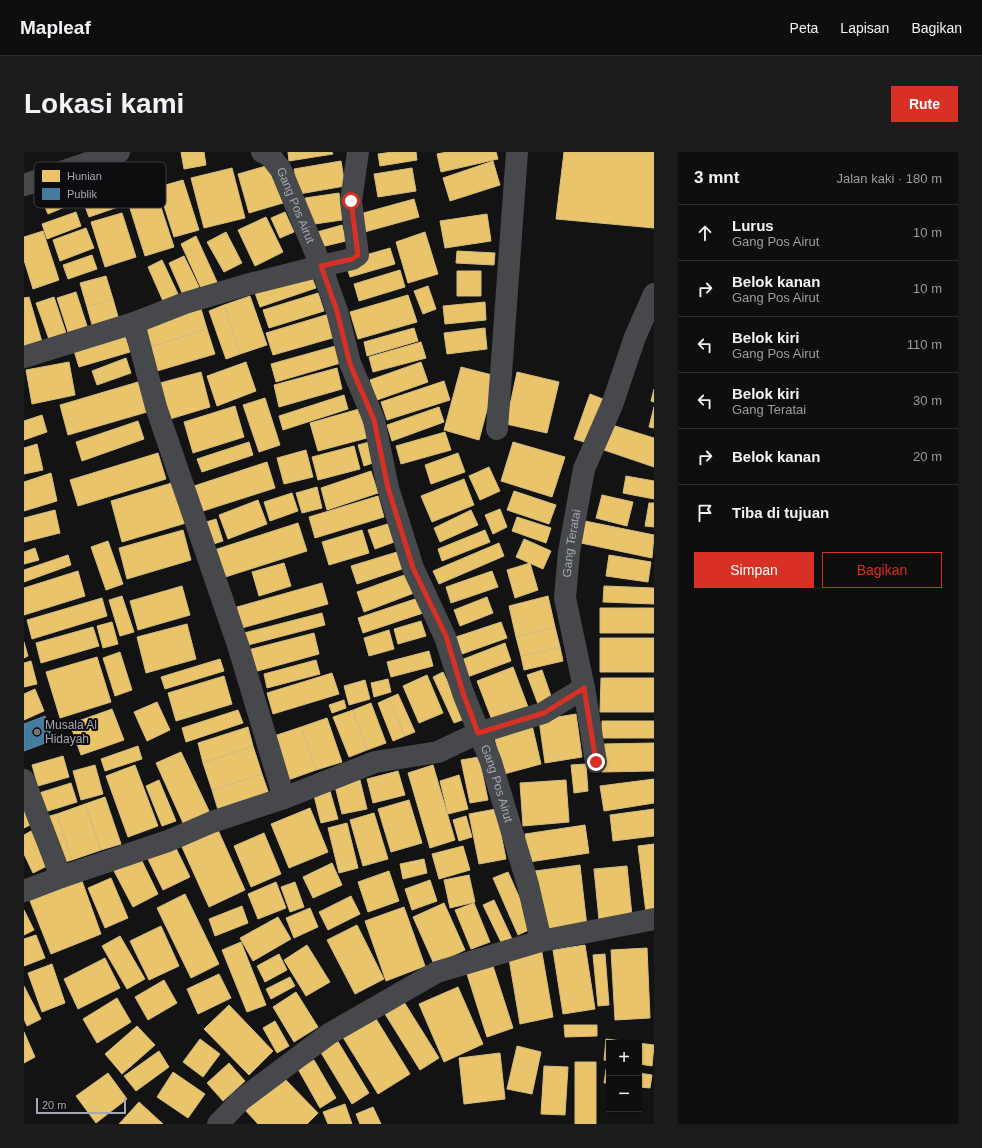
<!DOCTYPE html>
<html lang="id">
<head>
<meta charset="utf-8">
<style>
	body { margin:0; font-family:Helvetica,sans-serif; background:#1c1c1c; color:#f1f3f6 }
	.controls { position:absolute; right:12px; bottom:12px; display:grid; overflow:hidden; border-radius:0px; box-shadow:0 1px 3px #0004 }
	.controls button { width:36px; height:36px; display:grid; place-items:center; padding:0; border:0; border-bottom:1px solid #2e2e2e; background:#0e0e0e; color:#f1f3f6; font:20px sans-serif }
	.scale { position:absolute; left:12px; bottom:10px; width:90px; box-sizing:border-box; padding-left:4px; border:2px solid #a4a8b4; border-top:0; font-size:11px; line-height:14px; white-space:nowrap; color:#a4a8b4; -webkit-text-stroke:3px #0d0d0f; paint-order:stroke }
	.stop { position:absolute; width:12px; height:12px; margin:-9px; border:3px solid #d93025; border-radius:50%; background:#fff }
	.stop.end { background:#d93025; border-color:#fff; box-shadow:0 1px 4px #0008 }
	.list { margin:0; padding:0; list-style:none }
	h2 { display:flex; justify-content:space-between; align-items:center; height:52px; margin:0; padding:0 16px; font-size:17px }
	h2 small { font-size:13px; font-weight:400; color:#9b9c9e }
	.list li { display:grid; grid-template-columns:26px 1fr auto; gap:12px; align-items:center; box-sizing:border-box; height:56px; padding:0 16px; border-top:1px solid #2e2e2e }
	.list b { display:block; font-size:15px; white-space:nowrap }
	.list p { margin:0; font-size:13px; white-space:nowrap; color:#9b9c9e }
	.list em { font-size:13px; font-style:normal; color:#9b9c9e }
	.actions { display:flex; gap:8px; padding:12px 16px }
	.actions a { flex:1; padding:9px 0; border:1px solid #d93025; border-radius:0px; text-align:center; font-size:14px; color:#d93025 }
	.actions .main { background:#d93025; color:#fff }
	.icon { flex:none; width:22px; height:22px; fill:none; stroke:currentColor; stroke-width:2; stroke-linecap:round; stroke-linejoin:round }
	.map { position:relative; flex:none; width:630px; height:972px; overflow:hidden; border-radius:0px }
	header { display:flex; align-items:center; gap:24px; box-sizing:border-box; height:56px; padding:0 20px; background:#0e0e0e; border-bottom:1px solid #2e2e2e }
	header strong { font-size:19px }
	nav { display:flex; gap:22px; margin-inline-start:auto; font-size:14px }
	.intro { display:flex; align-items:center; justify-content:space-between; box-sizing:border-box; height:96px; padding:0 24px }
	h1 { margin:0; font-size:28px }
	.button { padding:10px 18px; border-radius:0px; background:#d93025; color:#fff; font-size:14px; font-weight:700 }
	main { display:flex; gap:24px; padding:0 24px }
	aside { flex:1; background:#0e0e0e; border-radius:0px; box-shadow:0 1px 3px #0004 }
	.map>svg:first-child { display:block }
	.homes { fill:#e9c46a; stroke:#d4bc80 }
	.public { fill:#457b9d; stroke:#6288a4 }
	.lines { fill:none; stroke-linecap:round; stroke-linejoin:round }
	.minor { stroke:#47484c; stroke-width:22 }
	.route { stroke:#d93025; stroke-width:5 }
	.poi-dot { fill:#71747c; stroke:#0d0d0f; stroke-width:1.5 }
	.labels { text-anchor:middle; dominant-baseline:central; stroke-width:4; stroke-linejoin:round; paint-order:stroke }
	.street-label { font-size:12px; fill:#a4a8b4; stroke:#0d0d0f }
	.poi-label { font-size:12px; fill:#a4a8b4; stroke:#0d0d0f; text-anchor:start }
	.key { fill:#0d0d0f; stroke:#3a3c41; stroke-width:1 }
	.key-label { font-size:11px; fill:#a4a8b4 }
</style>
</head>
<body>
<header>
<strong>Mapleaf</strong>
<nav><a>Peta</a><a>Lapisan</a><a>Bagikan</a></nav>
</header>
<div class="intro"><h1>Lokasi kami</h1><a class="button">Rute</a></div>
<main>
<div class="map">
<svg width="630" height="972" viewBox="0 0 630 972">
	<rect width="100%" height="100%" fill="#131313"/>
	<path class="homes" d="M 157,0 L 180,0 L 182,13 L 160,17 Z
		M 264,0 L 308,0 L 309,2 L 265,9 Z
		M 369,0 L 392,0 L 393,8 L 356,14 L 354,2 Z
		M 423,0 L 472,0 L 474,7 L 417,20 L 413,2 Z
		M 540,0 L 630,0 L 630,76 L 532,67 Z
		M 317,9 L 321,34 L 275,42 L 270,17 Z
		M 469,9 L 476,33 L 426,49 L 419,26 Z
		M 249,12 L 259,51 L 225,61 L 214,22 Z
		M 208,16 L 221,66 L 180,76 L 167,26 Z
		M 388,16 L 392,39 L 354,45 L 350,22 Z
		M 159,28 L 175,78 L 150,85 L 134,35 Z
		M 41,34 L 48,52 L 24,62 L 17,45 Z
		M 88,38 L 94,55 L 65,65 L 59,49 Z
		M 132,40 L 150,95 L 121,104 L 104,50 Z
		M 315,41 L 318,68 L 284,73 L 281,46 Z
		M 390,47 L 395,65 L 337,81 L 332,63 Z
		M 52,60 L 57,74 L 23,87 L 18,72 Z
		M 261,60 L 270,80 L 256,86 L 247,66 Z
		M 98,61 L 112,105 L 81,115 L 67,70 Z
		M 463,62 L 467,89 L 421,96 L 416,69 Z
		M 242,65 L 259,100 L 231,114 L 214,78 Z
		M 318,73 L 322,89 L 297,95 L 293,80 Z
		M 62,76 L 70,96 L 36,109 L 29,88 Z
		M 19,79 L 35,128 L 9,137 L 0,108 L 0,85 Z
		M 202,80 L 218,111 L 200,120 L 183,90 Z
		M 401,80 L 414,122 L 384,131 L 372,90 Z
		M 172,84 L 193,130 L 178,138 L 157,92 Z
		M 366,96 L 371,112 L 326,125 L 321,109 Z
		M 433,99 L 471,101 L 470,113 L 432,111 Z
		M 68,103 L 73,117 L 44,127 L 39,113 Z
		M 160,104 L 175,135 L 159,143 L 145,111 Z
		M 138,108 L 154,142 L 139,149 L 124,115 Z
		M 285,118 L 292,136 L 236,155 L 230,138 Z
		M 376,118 L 381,135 L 335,149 L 330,132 Z
		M 433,119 L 457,119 L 457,144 L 433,144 Z
		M 82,124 L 89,147 L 63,155 L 56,131 Z
		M 404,134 L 412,157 L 399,162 L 390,139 Z
		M 52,140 L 63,174 L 44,180 L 33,146 Z
		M 294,141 L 300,159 L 245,176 L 239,158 Z
		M 384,143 L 393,170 L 334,187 L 326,160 Z
		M 226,144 L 243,193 L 216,202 L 200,153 Z
		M 5,145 L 18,190 L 0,195 L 0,146 Z
		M 30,145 L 43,184 L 26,190 L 12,151 Z
		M 89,147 L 95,168 L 69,176 L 63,155 Z
		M 461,150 L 462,168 L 421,172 L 419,154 Z
		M 200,153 L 216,202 L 202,207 L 185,159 Z
		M 177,157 L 183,177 L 126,195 L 120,174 Z
		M 305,162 L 312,185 L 249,203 L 242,181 Z
		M 390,176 L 394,189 L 343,204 L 340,190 Z
		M 461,176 L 463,197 L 423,202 L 420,181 Z
		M 183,177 L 191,202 L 133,219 L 126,195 Z
		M 101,184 L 106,200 L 55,215 L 50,199 Z
		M 397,190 L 402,206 L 349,220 L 345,205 Z
		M 315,193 L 320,210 L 252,230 L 247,212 Z
		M 102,206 L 107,221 L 73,233 L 68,219 Z
		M 45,210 L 51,243 L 8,252 L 2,218 Z
		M 222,210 L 232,239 L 193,254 L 183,224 Z
		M 397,210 L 404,230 L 353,248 L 346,228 Z
		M 437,215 L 472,224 L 455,288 L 420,278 Z
		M 313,216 L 318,237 L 255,255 L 250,233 Z
		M 177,220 L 186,255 L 146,267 L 136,231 Z
		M 493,220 L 535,230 L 523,281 L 482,272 Z
		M 420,229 L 426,248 L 363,268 L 357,250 Z
		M 114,230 L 123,260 L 44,283 L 36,253 Z
		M 630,237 L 630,250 L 627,249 Z
		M 566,242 L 584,249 L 567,292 L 550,287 Z
		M 320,243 L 324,257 L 259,278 L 255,264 Z
		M 241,246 L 256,293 L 235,300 L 219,253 Z
		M 211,254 L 220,285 L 169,301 L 160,270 Z
		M 415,255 L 420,270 L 368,289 L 363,273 Z
		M 630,255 L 630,276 L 625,275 Z
		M 335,257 L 343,286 L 294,299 L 286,271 Z
		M 18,263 L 23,280 L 0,288 L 0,269 Z
		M 114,269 L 120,287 L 58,309 L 52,290 Z
		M 588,273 L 630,286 L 630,315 L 580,298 Z
		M 421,280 L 427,298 L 377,312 L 372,294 Z
		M 353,288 L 355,309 L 340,314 L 334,293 Z
		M 225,290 L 229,303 L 178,320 L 173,307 Z
		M 489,290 L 541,305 L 528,345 L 477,329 Z
		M 13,292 L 19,318 L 0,322 L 0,296 Z
		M 330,294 L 336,317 L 294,328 L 288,305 Z
		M 282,298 L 289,325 L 260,332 L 253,306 Z
		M 134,301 L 142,327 L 54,354 L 46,328 Z
		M 434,301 L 441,320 L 407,332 L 401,313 Z
		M 243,310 L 251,336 L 179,359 L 170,334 Z
		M 465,315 L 476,339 L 456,348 L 445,324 Z
		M 347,319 L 354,341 L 303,358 L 297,336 Z
		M 27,321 L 33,349 L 0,359 L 0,330 Z
		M 602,324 L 630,329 L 630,347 L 599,341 Z
		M 440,327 L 450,353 L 408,370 L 397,344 Z
		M 151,330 L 162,371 L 98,390 L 87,349 Z
		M 293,335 L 298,356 L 278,361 L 272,341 Z
		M 490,339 L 532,353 L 525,372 L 483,358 Z
		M 268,341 L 274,359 L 246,369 L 240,350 Z
		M 578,343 L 609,350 L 603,374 L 572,366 Z
		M 354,344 L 360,365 L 291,386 L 285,365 Z
		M 234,348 L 243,372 L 204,387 L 195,363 Z
		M 625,351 L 630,351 L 630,375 L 621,374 Z
		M 476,357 L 483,375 L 469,382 L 461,363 Z
		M 31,358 L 36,381 L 0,390 L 0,366 Z
		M 447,358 L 454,373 L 416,390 L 410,376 Z
		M 493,365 L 527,376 L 522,391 L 488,379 Z
		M 192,367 L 199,389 L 186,393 L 179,371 Z
		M 561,369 L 630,383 L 628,406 L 557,391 Z
		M 274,371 L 283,399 L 195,427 L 187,399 Z
		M 367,371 L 373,389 L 351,397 L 344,378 Z
		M 159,378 L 167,408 L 103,427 L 95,396 Z
		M 338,378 L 345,401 L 305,413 L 298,390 Z
		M 461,378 L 466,390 L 418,409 L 414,397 Z
		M 500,387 L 527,399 L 519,417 L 492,405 Z
		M 84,389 L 99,432 L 82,438 L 67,395 Z
		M 475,391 L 480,404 L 415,432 L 409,419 Z
		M 11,396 L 15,408 L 0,412 L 0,400 Z
		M 373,400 L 378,417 L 333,432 L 327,414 Z
		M 44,403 L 47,413 L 0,430 L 0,418 Z
		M 585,403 L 627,410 L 624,430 L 582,424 Z
		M 260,411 L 267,434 L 235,444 L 228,420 Z
		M 506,411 L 514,438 L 491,446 L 483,418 Z
		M 54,419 L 61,444 L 0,463 L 0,436 Z
		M 468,419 L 474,435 L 427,451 L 422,435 Z
		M 383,422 L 390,441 L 340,460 L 333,440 Z
		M 298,431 L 304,452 L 218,476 L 213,455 Z
		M 158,434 L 166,463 L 114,478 L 106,449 Z
		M 580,434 L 630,436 L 630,452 L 579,450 Z
		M 98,444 L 110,480 L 96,484 L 85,448 Z
		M 524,444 L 531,475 L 492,485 L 485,454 Z
		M 463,445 L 469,461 L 436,474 L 430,458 Z
		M 78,446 L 83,464 L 8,487 L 3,468 Z
		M 394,446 L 399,461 L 339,481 L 334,466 Z
		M 576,456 L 630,456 L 630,481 L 576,481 Z
		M 298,461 L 301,473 L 224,493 L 220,481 Z
		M 397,469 L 402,484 L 374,492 L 370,477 Z
		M 88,470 L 94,492 L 79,496 L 73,474 Z
		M 477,470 L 483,486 L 438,502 L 432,485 Z
		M 163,472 L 172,507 L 122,521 L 113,485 Z
		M 69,475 L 75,494 L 17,511 L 12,491 Z
		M 531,475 L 536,495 L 497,504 L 492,485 Z
		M 365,478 L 370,497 L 345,504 L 340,486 Z
		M 290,481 L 295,502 L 230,520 L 224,498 Z
		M 576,486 L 630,486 L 630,520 L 576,520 Z
		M 0,490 L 4,504 L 0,506 Z
		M 481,491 L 487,509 L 438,527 L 432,510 Z
		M 536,495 L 539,509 L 500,518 L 497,504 Z
		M 405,499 L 409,514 L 367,525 L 363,510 Z
		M 96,500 L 108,538 L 91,544 L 79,506 Z
		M 73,505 L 87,550 L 36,566 L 22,520 Z
		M 196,507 L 200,519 L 141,537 L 137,525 Z
		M 292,508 L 296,522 L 243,536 L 240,522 Z
		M 7,509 L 13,532 L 0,535 L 0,511 Z
		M 489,515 L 504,555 L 468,568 L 453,529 Z
		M 518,518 L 528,547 L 514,552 L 503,523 Z
		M 419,520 L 441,567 L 430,571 L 409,525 Z
		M 308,521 L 315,542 L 249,562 L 243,541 Z
		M 403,523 L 419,561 L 395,571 L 379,534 Z
		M 200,524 L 208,552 L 152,569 L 144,541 Z
		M 577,526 L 630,526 L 630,560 L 576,560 Z
		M 364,527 L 367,540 L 350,545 L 347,531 Z
		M 341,528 L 346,547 L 325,553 L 320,534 Z
		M 11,537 L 20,559 L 0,568 L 0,542 Z
		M 374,542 L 391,580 L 381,584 L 365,546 Z
		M 365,546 L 381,584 L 369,589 L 354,551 Z
		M 320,548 L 322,556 L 308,561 L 305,553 Z
		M 133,550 L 146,578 L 123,589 L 110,560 Z
		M 347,551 L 362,591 L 343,598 L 329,558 Z
		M 88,557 L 100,588 L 57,603 L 46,572 Z
		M 214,558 L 219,571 L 162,590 L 158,576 Z
		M 329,558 L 343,598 L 325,605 L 309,565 Z
		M 552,562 L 558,605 L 521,611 L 515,568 Z
		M 303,566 L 318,610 L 292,618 L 277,575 Z
		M 578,569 L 630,569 L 630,586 L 578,586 Z
		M 508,573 L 517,612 L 480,622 L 470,583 Z
		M 224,575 L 229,594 L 179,611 L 174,591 Z
		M 277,575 L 292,618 L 264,628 L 250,584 Z
		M 630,591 L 630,619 L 578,620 L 578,592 Z
		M 114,594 L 118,607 L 81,619 L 77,607 Z
		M 229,594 L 238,622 L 188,638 L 179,611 Z
		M 157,600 L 186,661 L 160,673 L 132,611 Z
		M 39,604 L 45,625 L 14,634 L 8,613 Z
		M 455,605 L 464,648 L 446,651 L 437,608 Z
		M 562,612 L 564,639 L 550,641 L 547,613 Z
		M 71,613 L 79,642 L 57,648 L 49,619 Z
		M 111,613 L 134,674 L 104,685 L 82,624 Z
		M 409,613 L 431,688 L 406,696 L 384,621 Z
		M 374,619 L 381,643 L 349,651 L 343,627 Z
		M 238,622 L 246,645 L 195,661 L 188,638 Z
		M 435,623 L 444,657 L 424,662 L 416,629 Z
		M 630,627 L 630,651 L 580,659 L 576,634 Z
		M 135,628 L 152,669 L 138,674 L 122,634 Z
		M 336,628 L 343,657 L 318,662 L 311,634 Z
		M 542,628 L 545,670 L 499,674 L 496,631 Z
		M 47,631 L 53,650 L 21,660 L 15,641 Z
		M 306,639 L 314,667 L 297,671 L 290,644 Z
		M 81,645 L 97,692 L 77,698 L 61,652 Z
		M 385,648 L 398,691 L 367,700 L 354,657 Z
		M 61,652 L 77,698 L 48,708 L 33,662 Z
		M 0,656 L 8,672 L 0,676 Z
		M 286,656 L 304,700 L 265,716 L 247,672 Z
		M 472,657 L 482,707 L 455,712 L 445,662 Z
		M 630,657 L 630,684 L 589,689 L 586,663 Z
		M 350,661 L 364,707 L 339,714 L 326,668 Z
		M 33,662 L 48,708 L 37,711 L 22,665 Z
		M 442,664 L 448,685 L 435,689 L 429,668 Z
		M 323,671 L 334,716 L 315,721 L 304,676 Z
		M 561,673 L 565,701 L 505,710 L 501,682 Z
		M 194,678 L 221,738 L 185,755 L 158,695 Z
		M 7,679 L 23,714 L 9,721 L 0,702 L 0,683 Z
		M 240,681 L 257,722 L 227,735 L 210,694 Z
		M 149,690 L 166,725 L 139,738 L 122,703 Z
		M 630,692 L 630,760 L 622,761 L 614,694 Z
		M 439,694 L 446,718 L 415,727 L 408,702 Z
		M 116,705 L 134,742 L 109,755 L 90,719 Z
		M 400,707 L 403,721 L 379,727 L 376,712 Z
		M 308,711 L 318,733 L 289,746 L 279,725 Z
		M 556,713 L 563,775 L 519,781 L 511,719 Z
		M 603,714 L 608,764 L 575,768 L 570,717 Z
		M 365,719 L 375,749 L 344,760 L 334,730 Z
		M 484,720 L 509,776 L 494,783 L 469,726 Z
		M 445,723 L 451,750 L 426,756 L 420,728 Z
		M 87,726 L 104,766 L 81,776 L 64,736 Z
		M 406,728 L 413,749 L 388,758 L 381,737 Z
		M 58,729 L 77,782 L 27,802 L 6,749 Z
		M 252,730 L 262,756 L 234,767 L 224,742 Z
		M 271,730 L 280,755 L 266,760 L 257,735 Z
		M 161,742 L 195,812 L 167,826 L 133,756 Z
		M 327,744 L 336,762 L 304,778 L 295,760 Z
		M 470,748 L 488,787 L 478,792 L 459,753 Z
		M 420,751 L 441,798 L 410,812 L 389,765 Z
		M 450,751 L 466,790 L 447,797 L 431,758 Z
		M 218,754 L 224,771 L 191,784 L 185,767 Z
		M 380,755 L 401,814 L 362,829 L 341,769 Z
		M 286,756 L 294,775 L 270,786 L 262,766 Z
		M 0,758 L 10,778 L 0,783 Z
		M 254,765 L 267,787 L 229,809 L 216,786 Z
		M 333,773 L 360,827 L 331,842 L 303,788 Z
		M 137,774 L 155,814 L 125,828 L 106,789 Z
		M 12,783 L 21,806 L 0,814 L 0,787 Z
		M 96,784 L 121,827 L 103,837 L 78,794 Z
		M 217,790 L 242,853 L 223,860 L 198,798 Z
		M 283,793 L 306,830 L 282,844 L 260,808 Z
		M 561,793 L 571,857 L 539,862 L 529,798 Z
		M 517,795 L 529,865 L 496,872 L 484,801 Z
		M 623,796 L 626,866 L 591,868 L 587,798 Z
		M 255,802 L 263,818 L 241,830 L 233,814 Z
		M 581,802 L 585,853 L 574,854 L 569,803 Z
		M 81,806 L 96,836 L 54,857 L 40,827 Z
		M 28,812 L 41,851 L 18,860 L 4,821 Z
		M 469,814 L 489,876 L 463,885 L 443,822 Z
		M 195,822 L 207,846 L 174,862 L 163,837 Z
		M 266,825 L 271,834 L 247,847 L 242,837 Z
		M 140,828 L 153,851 L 124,868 L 111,845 Z
		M 0,834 L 17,867 L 3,874 L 0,867 Z
		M 434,835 L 459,892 L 420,910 L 395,852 Z
		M 272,840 L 294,875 L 270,890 L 249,855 Z
		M 93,846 L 107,870 L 73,891 L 59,867 Z
		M 380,850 L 415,906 L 396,918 L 361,862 Z
		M 205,853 L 249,899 L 225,923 L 180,877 Z
		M 349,862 L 386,922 L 354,942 L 317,882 Z
		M 251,869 L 265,894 L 253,901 L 239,876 Z
		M 540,873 L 573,873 L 573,884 L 541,885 Z
		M 113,874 L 131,893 L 98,922 L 81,902 Z
		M 0,880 L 11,905 L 0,911 Z
		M 176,887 L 196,902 L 179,925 L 159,910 Z
		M 582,887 L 630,893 L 628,914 L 615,912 L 615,891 L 585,891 L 585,909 L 580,908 Z
		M 313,888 L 345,941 L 328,952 L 296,899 Z
		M 493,894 L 517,900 L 508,942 L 483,937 Z
		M 135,899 L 145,915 L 112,939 L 100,924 Z
		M 476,901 L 481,947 L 440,952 L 435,906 Z
		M 290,908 L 312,946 L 296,956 L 274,917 Z
		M 551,910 L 572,910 L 572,972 L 551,972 Z
		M 205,911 L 221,929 L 199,949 L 183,931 Z
		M 520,914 L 544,915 L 541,963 L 517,962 Z
		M 582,917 L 585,918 L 585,931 L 580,931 Z
		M 149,920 L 181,942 L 164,966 L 133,945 Z
		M 84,921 L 103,947 L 72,971 L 52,944 Z
		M 615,921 L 628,923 L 626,936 L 615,935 Z
		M 257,923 L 294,961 L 283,972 L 234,972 L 221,958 Z
		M 115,950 L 139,972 L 95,972 Z
		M 321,952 L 328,972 L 304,972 L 299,960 Z
		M 349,955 L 357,972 L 336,972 L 332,962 Z"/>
	<path class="public" d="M 21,564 L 29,588 L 0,599 L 0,572 Z"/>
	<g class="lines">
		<g class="minor">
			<path id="s1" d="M 238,0 L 247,5 L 257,18 L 297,114 L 328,107 L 334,103 L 327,49 L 334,0"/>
			<path d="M 0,33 L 95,0"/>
			<path d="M 110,171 L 132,255 L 214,493 L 260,646"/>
			<path id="s2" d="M 0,205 L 110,171 L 161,151 L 222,133 L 297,114 L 313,159 L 326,211 L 350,268 L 364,336 L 389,416 L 421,485 L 439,541 L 467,610 L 504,733 L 517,789"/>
			<path d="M 473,277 L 493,0"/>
			<path id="s3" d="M 572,610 L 560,536 L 541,446 L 545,400 L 560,317 L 588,253 L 611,185 L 630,142"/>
			<path d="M 0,628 L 37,725"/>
			<path d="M 0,739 L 37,725 L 144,689 L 188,670 L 260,646 L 351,610 L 414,600 L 454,581 L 519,561 L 560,536"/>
			<path d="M 194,972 L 217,948 L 305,882 L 413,820 L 517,789 L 630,767"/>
		</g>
	</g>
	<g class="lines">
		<path class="route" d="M 327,49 L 334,103 L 328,107 L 297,114 L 313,159 L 326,212 L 350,268 L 364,336 L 389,416 L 422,484 L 439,541 L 454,581 L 520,561 L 560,536 L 572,610"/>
	</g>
	<circle class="poi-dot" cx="13" cy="580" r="4"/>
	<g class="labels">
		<g class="street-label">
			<text stroke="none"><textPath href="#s1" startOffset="65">Gang Pos Airut</textPath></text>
			<text stroke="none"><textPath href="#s3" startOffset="222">Gang Teratai</textPath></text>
			<text stroke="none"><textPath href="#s2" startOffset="859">Gang Pos Airut</textPath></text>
		</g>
		<g class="poi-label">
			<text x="21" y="573">Musala Al<tspan x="21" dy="14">Hidayah</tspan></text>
		</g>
	</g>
	<rect x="10" y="10" width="132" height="46" rx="6" class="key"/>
	<rect x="18" y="18" width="18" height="12" fill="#e9c46a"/>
	<rect x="18" y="36" width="18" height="12" fill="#457b9d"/>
	<g class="key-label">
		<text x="43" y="28">Hunian</text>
		<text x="43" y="46">Publik</text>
	</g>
</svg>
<div class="controls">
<button>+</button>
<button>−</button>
</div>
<div class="scale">20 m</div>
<div class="stop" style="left:327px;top:49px"></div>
<div class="stop end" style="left:572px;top:610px"></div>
</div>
<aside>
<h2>3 mnt<small>Jalan kaki · 180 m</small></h2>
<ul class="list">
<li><svg class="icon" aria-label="ahead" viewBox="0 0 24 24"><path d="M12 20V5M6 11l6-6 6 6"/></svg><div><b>Lurus</b><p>Gang Pos Airut</p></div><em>10 m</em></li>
<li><svg class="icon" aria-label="right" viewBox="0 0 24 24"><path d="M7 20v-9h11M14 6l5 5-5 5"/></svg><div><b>Belok kanan</b><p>Gang Pos Airut</p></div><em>10 m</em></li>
<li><svg class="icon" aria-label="left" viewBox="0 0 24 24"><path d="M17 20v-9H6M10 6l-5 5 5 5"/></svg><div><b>Belok kiri</b><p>Gang Pos Airut</p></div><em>110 m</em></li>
<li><svg class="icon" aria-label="left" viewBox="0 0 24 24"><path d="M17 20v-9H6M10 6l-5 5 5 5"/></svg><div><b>Belok kiri</b><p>Gang Teratai</p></div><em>30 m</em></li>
<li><svg class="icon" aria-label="right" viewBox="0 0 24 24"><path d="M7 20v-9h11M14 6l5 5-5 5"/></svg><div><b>Belok kanan</b></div><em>20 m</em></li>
<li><svg class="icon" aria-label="arrive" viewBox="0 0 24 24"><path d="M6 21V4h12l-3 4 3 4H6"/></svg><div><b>Tiba di tujuan</b></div></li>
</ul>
<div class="actions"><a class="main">Simpan</a><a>Bagikan</a></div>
</aside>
</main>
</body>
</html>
